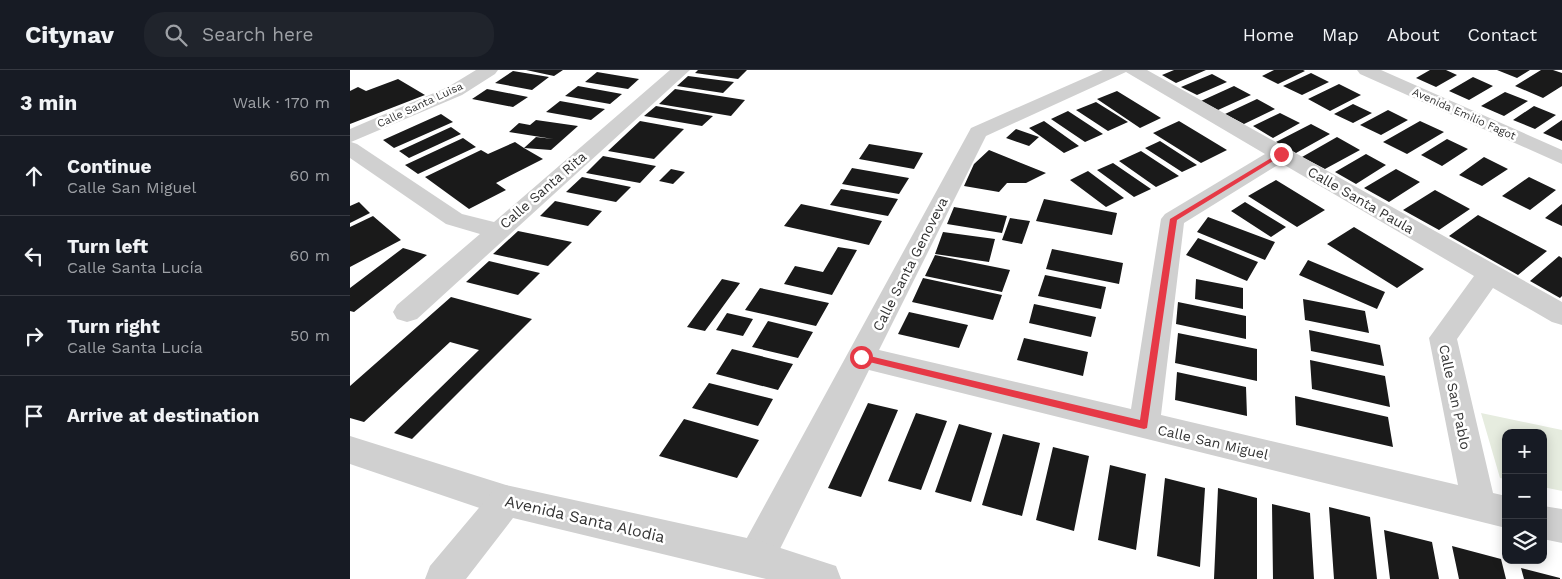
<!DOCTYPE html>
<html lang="en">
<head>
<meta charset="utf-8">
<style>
	body { margin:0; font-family:"Work Sans",sans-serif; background:#20242c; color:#f1f3f6 }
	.controls { position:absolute; right:15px; bottom:15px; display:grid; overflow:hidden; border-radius:10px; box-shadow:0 2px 12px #0003 }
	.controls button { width:45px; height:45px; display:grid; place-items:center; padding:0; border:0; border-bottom:1px solid #363941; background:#171b24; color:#f1f3f6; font:25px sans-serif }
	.stop { position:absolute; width:15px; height:15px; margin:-11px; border:4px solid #e63946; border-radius:50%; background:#fff }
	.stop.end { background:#e63946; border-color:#fff; box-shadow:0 1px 5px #0008 }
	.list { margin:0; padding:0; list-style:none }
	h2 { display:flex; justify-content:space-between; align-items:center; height:65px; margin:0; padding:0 20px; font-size:21px }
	h2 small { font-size:16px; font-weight:400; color:#9ea1a6 }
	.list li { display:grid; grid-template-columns:32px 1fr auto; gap:15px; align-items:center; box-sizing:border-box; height:80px; padding:0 20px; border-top:1px solid #363941 }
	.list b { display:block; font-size:19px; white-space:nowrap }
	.list p { margin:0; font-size:16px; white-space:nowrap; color:#9ea1a6 }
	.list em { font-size:16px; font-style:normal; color:#9ea1a6 }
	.icon { flex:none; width:28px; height:28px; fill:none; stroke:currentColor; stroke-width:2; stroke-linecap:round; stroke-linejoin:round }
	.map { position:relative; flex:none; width:1212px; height:509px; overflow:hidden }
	header { display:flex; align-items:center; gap:30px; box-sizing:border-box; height:70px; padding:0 25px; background:#171b24; border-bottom:1px solid #363941 }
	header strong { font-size:24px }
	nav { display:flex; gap:28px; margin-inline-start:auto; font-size:18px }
	.search { width:350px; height:45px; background:#20242c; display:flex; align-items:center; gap:12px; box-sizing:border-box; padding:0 18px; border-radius:20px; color:#9ea1a6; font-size:19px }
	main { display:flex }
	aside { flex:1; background:#171b24 }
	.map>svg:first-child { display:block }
	.green { fill:#e6ecdf }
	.building { fill:#1a1a1a }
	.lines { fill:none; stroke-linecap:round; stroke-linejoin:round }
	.minor { fill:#d0d0d0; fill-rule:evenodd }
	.tertiary { fill:#d0d0d0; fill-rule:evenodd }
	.route { fill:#e63946 }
	.labels { text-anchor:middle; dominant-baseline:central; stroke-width:5; stroke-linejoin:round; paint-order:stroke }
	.far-street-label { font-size:11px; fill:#333; stroke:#fff }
	.street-label { font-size:14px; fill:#333; stroke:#fff }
	.near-street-label { font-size:16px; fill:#333; stroke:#fff }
</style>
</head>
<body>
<header>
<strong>Citynav</strong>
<div class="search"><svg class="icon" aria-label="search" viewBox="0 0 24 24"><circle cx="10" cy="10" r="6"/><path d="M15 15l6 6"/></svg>Search here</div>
<nav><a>Home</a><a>Map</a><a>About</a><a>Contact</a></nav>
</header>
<main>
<aside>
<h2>3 min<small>Walk · 170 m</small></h2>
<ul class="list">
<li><svg class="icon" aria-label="ahead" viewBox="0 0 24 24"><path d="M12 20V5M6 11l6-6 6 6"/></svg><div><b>Continue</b><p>Calle San Miguel</p></div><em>60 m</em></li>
<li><svg class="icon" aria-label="left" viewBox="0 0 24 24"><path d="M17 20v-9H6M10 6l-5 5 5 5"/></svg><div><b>Turn left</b><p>Calle Santa Lucía</p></div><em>60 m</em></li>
<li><svg class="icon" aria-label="right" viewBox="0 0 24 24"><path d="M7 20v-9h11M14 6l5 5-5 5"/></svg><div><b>Turn right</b><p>Calle Santa Lucía</p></div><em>50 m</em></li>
<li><svg class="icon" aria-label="arrive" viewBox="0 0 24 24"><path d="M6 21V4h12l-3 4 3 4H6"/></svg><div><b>Arrive at destination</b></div></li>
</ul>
</aside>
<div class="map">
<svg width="1212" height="509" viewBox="0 0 1212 509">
	<rect width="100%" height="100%" fill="#fff"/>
	<path class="green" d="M 1131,343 L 1212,360 L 1212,421 L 1193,417 L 1193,363 L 1156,363 L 1156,409 L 1150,408 Z"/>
	<path class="building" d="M 176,0 L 213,0 L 204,6 Z
		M 348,0 L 397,0 L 388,9 L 345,3 Z
		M 824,0 L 856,0 L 826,13 L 812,5 Z
		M 924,0 L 953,0 L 955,1 L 928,14 L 912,6 Z
		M 1080,0 L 1096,0 L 1107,5 L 1086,17 L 1066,8 Z
		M 1147,0 L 1180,0 L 1167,8 Z
		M 1191,0 L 1203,0 L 1212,3 L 1212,16 L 1193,28 L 1165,16 Z
		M 163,1 L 199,7 L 182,20 L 145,13 Z
		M 247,2 L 289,9 L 278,19 L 235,12 Z
		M 961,3 L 979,12 L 952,25 L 933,16 Z
		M 862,4 L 877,12 L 847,25 L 831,17 Z
		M 338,6 L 384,12 L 373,23 L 327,16 Z
		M 1123,7 L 1143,16 L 1119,30 L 1099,21 Z
		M 48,9 L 75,25 L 0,54 L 0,21 L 8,17 L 16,21 Z
		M 989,14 L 1011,25 L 980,41 L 958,29 Z
		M 228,16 L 272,24 L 260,34 L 215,26 Z
		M 884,16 L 901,25 L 868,40 L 851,31 Z
		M 137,19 L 178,27 L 163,37 L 122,29 Z
		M 325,19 L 395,30 L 381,46 L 309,34 Z
		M 767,21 L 811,48 L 790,58 L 747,29 Z
		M 1155,22 L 1178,31 L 1154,46 L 1131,36 Z
		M 907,29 L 925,39 L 894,54 L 875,44 Z
		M 210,31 L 255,39 L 241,50 L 196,42 Z
		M 746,32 L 778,52 L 758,61 L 726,40 Z
		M 1003,34 L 1022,43 L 1003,53 L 984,44 Z
		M 306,36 L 363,46 L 352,56 L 294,46 Z
		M 1184,36 L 1206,45 L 1185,59 L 1163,50 Z
		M 1038,40 L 1058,50 L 1031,65 L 1010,55 Z
		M 718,41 L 753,64 L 735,72 L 701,49 Z
		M 930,43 L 950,53 L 923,68 L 903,56 Z
		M 91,44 L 103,52 L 44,78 L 33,70 Z
		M 186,50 L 228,56 L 201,80 L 174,78 L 193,89 L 146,113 L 156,120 L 119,139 L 75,107 L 131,80 L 138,84 L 165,72 L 174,78 L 186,67 L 203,69 L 159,62 L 169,53 L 180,55 Z
		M 1212,50 L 1212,71 L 1193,63 Z
		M 290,51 L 334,59 L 304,89 L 258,81 Z
		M 694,51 L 729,76 L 714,83 L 679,58 Z
		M 829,51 L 877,80 L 851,93 L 803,63 Z
		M 1070,51 L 1094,62 L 1057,84 L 1033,72 Z
		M 961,54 L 980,64 L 946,83 L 926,72 Z
		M 101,57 L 111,64 L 59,88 L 49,81 Z
		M 666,59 L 689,67 L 679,76 L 656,68 Z
		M 987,67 L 1010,80 L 975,99 L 952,87 Z
		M 113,68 L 126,77 L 68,104 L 55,95 Z
		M 1097,69 L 1118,79 L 1092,96 L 1071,85 Z
		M 810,71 L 847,95 L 832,102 L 795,78 Z
		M 519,74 L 573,83 L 564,99 L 509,89 Z
		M 639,80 L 696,103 L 676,113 L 657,113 L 649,122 L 614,116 L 624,94 Z
		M 791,81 L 829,106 L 806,117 L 769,91 Z
		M 1016,84 L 1036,95 L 1006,114 L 985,102 Z
		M 253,86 L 306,96 L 290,113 L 236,103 Z
		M 1134,87 L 1158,99 L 1132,116 L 1109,105 Z
		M 763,93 L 801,119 L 784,127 L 747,100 Z
		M 502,98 L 559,108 L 549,124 L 492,114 Z
		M 321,99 L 335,102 L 323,114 L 309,111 Z
		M 1046,99 L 1070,112 L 1039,132 L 1014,118 Z
		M 738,101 L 774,128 L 756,137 L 720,110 Z
		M 232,107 L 281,117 L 266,132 L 216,122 Z
		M 1179,107 L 1206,120 L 1180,140 L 1152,126 Z
		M 926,110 L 975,140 L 947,157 L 898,126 Z
		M 491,119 L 548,129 L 538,146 L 480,135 Z
		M 1085,120 L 1120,139 L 1089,160 L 1053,140 Z
		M 694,129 L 767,143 L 762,165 L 686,151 Z
		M 205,131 L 252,141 L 238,156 L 190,146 Z
		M 9,132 L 20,143 L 0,153 L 0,136 Z
		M 895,132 L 936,157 L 921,167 L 881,141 Z
		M 451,134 L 532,151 L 519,175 L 434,156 Z
		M 1212,134 L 1212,156 L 1195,148 Z
		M 604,137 L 657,146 L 652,163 L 597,154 Z
		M 1128,145 L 1197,181 L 1168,205 L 1099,166 Z
		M 23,146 L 51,170 L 0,197 L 0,157 Z
		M 858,147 L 925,172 L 915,190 L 847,162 Z
		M 660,148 L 680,151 L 672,174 L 652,170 Z
		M 1004,157 L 1074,199 L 1047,218 L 977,174 Z
		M 168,161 L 222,172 L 198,196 L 143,184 Z
		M 593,162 L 645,169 L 639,192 L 585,184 Z
		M 848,168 L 908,192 L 897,211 L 836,185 Z
		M 488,177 L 507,180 L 482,225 L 434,214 L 445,196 L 473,202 Z
		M 53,178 L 77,185 L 4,242 L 0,241 L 0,218 Z
		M 702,179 L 773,193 L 769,214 L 696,199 Z
		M 585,185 L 660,200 L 652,222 L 575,206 Z
		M 1209,186 L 1212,188 L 1212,226 L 1210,228 L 1180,211 Z
		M 958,190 L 1035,222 L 1027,239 L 949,205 Z
		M 139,191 L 190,203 L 168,225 L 116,212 Z
		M 695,205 L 756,217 L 751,239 L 688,226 Z
		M 573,208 L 652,225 L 643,250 L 562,232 Z
		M 372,209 L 390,213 L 355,261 L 337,257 Z
		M 846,209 L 893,218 L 893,239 L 845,229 Z
		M 410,218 L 479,233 L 466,256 L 395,240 Z
		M 101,227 L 182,249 L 62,369 L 44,363 L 129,280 L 100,272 L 14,352 L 0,348 L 0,316 Z
		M 953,229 L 1015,241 L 1019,263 L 955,250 Z
		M 828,232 L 896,246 L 896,269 L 826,254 Z
		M 684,234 L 746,247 L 741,267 L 679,253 Z
		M 559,242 L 618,255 L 609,278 L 548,264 Z
		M 377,243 L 403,249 L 393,266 L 366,260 Z
		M 418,251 L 463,262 L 448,288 L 402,277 Z
		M 959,260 L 1030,275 L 1034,296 L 961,281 Z
		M 828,263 L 907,279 L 907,311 L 825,293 Z
		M 674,268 L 738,282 L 733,306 L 667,290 Z
		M 382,279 L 443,294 L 428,320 L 366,304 Z
		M 960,290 L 1035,306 L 1040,337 L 962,319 Z
		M 827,302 L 896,317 L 897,346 L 825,330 Z
		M 359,313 L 423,329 L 408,356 L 342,338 Z
		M 945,326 L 1038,347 L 1043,377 L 946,355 Z
		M 518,333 L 548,340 L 511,427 L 478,418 Z
		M 566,343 L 597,351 L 571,420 L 538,411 Z
		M 334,349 L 409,370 L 387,408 L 309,386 Z
		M 609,354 L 642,363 L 621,432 L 585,422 Z
		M 653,364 L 690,373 L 672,446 L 632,435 Z
		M 703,377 L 739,386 L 724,461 L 686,450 Z
		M 760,395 L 796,404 L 786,480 L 748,470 Z
		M 815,408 L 855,418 L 850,497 L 807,486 Z
		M 868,418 L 907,428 L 907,509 L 864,509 Z
		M 922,434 L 960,443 L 964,509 L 923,509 Z
		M 979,437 L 1020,447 L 1027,509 L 984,509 Z
		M 1034,460 L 1082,472 L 1089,509 L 1040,509 Z
		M 1102,476 L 1151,489 L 1156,509 L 1109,509 Z
		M 1171,498 L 1210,508 L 1210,509 L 1174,509 Z"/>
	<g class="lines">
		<path class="minor" d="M 126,0 L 148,0 L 145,4 L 112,25 L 1,72 L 7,74 L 112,144 L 144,152 L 320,0 L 340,0 L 67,249 L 57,252 L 47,249 L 43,242 L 47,235 L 130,164 L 96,154 L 0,88 L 0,59 L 98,17 Z
			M 753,0 L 797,0 L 1212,232 L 1212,255 L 1202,252 L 1143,218 L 1107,269 L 1143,423 L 1156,426 L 1156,458 L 519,300 L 419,501 L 406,506 L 393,501 L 388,488 L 393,475 L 621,58 ZM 776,2 L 915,84 L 815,144 L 811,149 L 781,339 L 529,280 L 636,66 ZM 931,93 L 1124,206 L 1079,268 L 1108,415 L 811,345 L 834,153 Z
			M 0,366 L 156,415 L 168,420 L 173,431 L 168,442 L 156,447 L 0,394 Z
			M 1193,436 L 1212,439 L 1212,473 L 1193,469 Z"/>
		<path class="tertiary" d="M 1007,0 L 1031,0 L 1212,80 L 1212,94 L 1010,4 Z
			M 156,415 L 406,470 L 486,496 L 491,509 L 416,509 L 163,448 L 116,509 L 75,509 L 80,496 L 144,420 Z"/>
	</g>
	<path class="route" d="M 931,82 L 933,83 L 933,85 L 827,150 L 797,358 L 794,359 L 511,290 L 507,287 L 511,284 L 790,350 L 820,149 Z"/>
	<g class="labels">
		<g class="far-street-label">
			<text transform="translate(70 35) rotate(-25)">Calle Santa Luisa</text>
			<text transform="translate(1114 44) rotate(24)">Avenida Emilio Fagot</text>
		</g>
		<g class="street-label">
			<text transform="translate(193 120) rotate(-41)">Calle Santa Rita</text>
			<text transform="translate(1011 130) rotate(30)">Calle Santa Paula</text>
			<text transform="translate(560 194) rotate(-63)">Calle Santa Genoveva</text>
			<text transform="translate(1105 327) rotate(78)">Calle San Pablo</text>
			<text transform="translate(863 372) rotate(13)">Calle San Miguel</text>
		</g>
		<g class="near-street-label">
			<text transform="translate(235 449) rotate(13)">Avenida Santa Alodia</text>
		</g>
	</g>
</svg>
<div class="controls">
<button>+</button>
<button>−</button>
<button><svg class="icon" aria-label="layers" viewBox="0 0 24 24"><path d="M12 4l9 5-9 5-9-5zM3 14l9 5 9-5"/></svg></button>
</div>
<div class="stop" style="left:511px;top:287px"></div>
<div class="stop end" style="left:931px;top:84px"></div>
</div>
</main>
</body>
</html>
